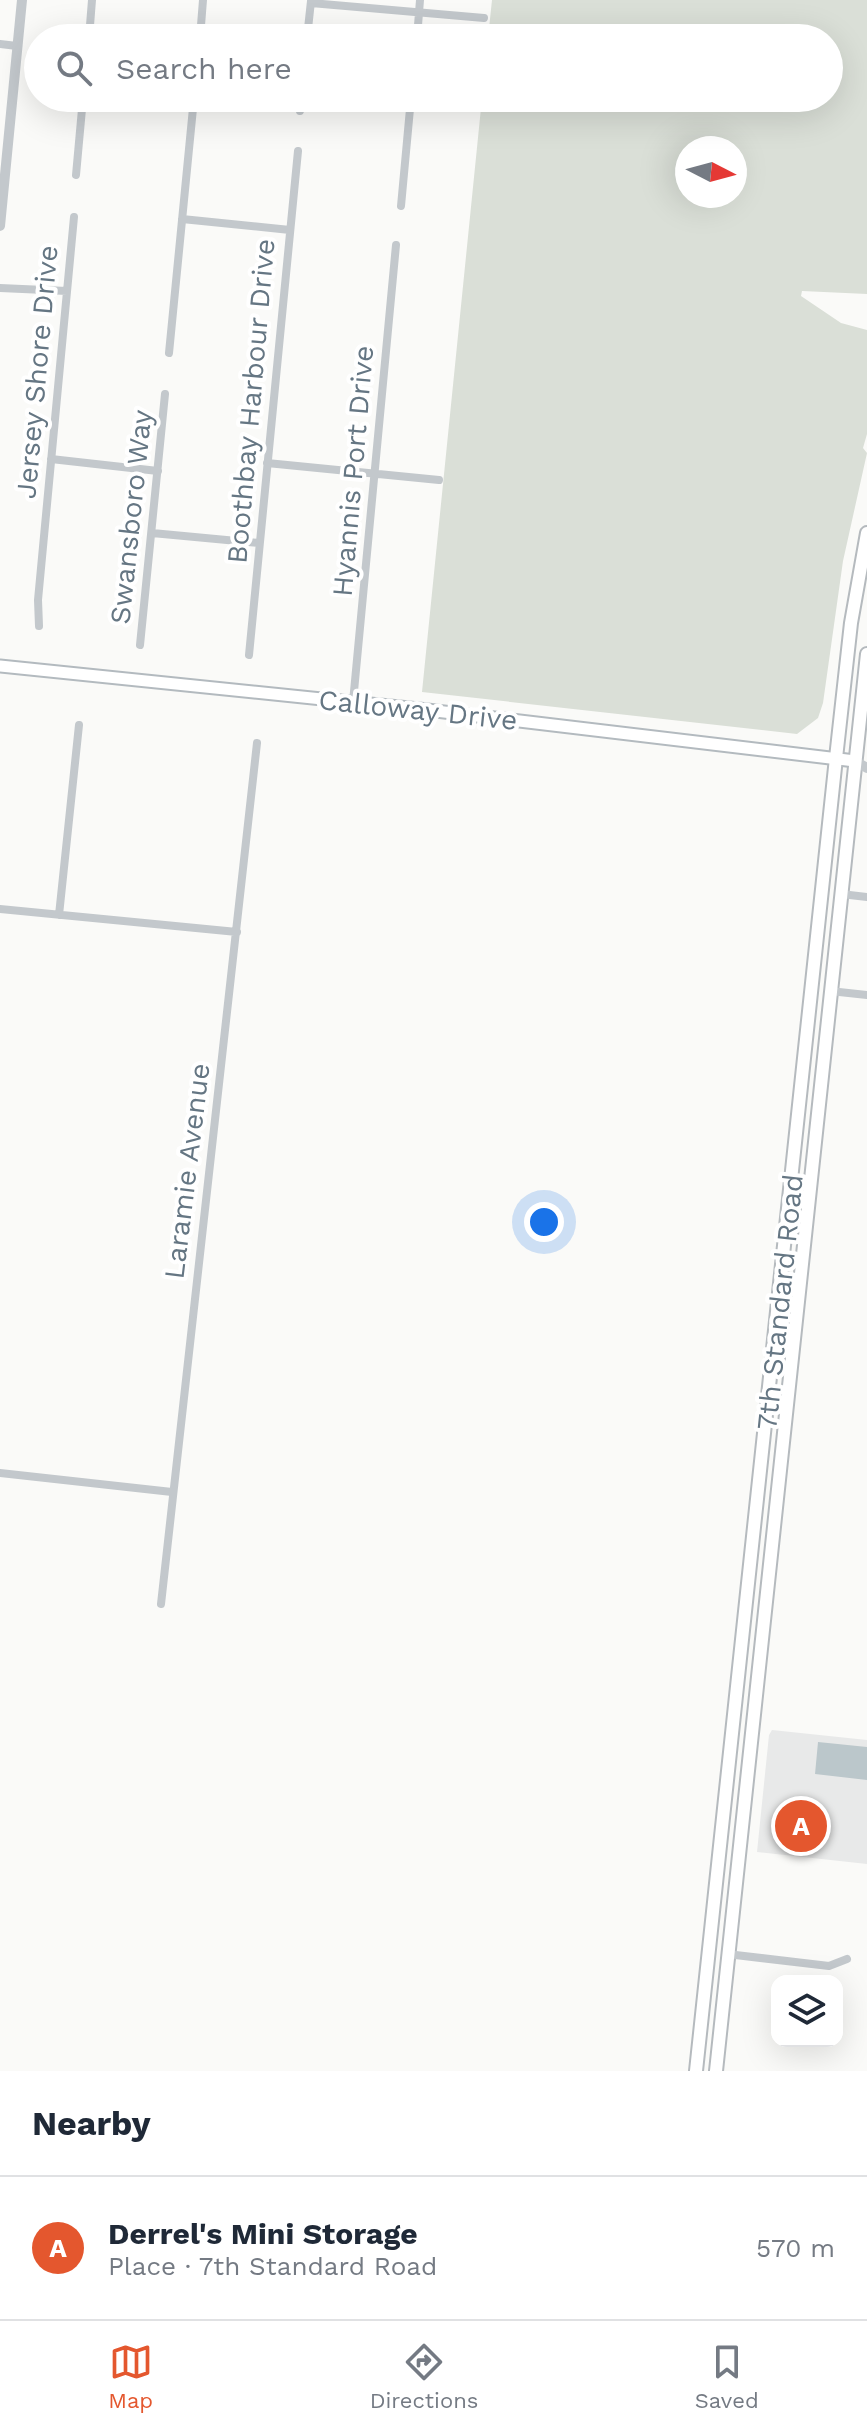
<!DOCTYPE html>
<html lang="en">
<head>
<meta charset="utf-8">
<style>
	body { margin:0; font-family:"Work Sans",sans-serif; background:#f2f2f3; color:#1f2937 }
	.controls { position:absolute; right:24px; bottom:24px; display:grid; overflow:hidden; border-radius:16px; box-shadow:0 8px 32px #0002 }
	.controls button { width:72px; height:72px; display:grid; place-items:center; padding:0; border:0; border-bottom:2px solid #e0e1e3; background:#fff; color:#1f2937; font:40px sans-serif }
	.compass { position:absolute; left:675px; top:136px; width:72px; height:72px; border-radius:50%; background:#fff; box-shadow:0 8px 32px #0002; rotate:96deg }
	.you { position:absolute; left:544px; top:1222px; width:28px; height:28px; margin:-20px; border:6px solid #fff; border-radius:50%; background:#1a73e8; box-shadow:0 0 0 12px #1a73e833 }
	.badge { display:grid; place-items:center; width:52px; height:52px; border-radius:50%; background:#e4572e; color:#fff; font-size:26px; font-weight:700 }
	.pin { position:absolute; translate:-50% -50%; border:4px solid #fff; box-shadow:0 2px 8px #0006 }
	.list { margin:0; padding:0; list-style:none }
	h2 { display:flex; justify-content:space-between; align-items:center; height:104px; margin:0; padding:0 32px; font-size:34px }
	h2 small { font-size:26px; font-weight:400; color:#747a83 }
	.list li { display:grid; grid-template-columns:52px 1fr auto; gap:24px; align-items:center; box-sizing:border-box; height:144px; padding:0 32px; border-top:2px solid #e0e1e3 }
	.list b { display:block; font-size:30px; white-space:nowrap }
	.list p { margin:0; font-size:26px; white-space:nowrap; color:#747a83 }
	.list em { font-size:26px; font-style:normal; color:#747a83 }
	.icon { flex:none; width:44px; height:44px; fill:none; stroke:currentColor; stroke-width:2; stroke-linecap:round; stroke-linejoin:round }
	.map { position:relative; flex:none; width:867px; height:2071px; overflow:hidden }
	.search { position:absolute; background:#fff; box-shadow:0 8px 32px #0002; left:24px; right:24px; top:24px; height:88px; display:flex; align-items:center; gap:20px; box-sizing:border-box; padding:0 28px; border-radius:44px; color:#747a83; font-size:30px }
	.sheet { height:248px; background:#fff }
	nav { display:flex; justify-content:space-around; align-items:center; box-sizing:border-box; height:112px; border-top:2px solid #e0e1e3; background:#fff; font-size:22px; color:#747a83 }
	nav a { display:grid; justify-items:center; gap:4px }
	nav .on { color:#e4572e }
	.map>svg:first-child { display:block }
	.built { fill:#e8e9e9 }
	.green { fill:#dadfd7; fill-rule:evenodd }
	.water { fill:#bbc7cb }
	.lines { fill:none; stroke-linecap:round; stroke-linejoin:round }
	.secondary-casing { stroke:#b3babf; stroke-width:15 }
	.primary-casing { stroke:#b5babe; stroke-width:16 }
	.minor { stroke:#c3c8cc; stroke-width:8 }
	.tertiary { stroke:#c3c8cc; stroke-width:10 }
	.secondary { stroke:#fff; stroke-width:11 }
	.primary { stroke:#fff; stroke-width:12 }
	.labels { text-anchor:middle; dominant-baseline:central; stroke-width:8; stroke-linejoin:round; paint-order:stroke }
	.street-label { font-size:28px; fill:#657683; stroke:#fff }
</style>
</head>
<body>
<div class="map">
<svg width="867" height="2071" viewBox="0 0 867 2071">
	<rect width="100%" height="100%" fill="#fafaf8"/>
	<path class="built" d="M 772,1730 L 867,1740 L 867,1864 L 757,1852 L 769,1735 Z"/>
	<path class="green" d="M 492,0 L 867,0 L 867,294 L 802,291 L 801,296 L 841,323 L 867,330 L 867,434 L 863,448 L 867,453 L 843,561 L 823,703 L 818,718 L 797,734 L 422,692 L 482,98 L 829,98 L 829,38 L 488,38 ZM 687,148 L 735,148 L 735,196 L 687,196 Z"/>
	<path class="water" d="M 818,1742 L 867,1747 L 867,1780 L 815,1774 Z"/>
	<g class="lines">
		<g class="secondary-casing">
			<path id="secondary" d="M 0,666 L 419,709 L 855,761"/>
		</g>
		<g class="primary-casing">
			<path id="primary" d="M 696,2071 L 836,758 L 851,623 L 867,533
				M 716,2071 L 867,654"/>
		</g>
		<path class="minor" d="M 311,3 L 484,18
			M 89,38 L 92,0
			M 200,38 L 203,0
			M 307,38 L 311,1
			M 417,38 L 420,0
			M 0,44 L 17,46
			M 300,111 L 301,98
			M 76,175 L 83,98
			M 401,206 L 411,98
			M 182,219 L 290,230
			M 0,288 L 67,291
			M 169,353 L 194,98
			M 51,459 L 158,471
			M 267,463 L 439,480
			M 152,533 L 259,543
			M 39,626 L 38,600 L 74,217
			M 140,645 L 165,394
			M 249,655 L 298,151
			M 353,702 L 396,245
			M 841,894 L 867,897
			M 0,909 L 237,932
			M 59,915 L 79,725
			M 830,991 L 867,995
			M 0,1473 L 172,1492
			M 161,1604 L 257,743
			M 727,1954 L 829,1966 L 847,1959"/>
		<path class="tertiary" d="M 0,226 L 22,0
			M 855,761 L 867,768"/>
		<use href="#secondary" class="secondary"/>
		<use href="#primary" class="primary"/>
	</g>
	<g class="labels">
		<g class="street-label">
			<text transform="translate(37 372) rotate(-85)">Jersey Shore Drive</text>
			<text transform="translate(251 401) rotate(-85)">Boothbay Harbour Drive</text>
			<text transform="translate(353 471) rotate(-85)">Hyannis Port Drive</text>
			<text transform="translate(131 517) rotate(-84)">Swansboro Way</text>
			<text transform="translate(418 710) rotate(6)">Calloway Drive</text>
			<text transform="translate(187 1171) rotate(-83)">Laramie Avenue</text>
			<text transform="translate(780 1302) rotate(-84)">7th Standard Road</text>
		</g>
	</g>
</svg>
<div class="controls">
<button><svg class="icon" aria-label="layers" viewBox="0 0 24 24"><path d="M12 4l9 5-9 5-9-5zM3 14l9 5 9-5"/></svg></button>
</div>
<svg class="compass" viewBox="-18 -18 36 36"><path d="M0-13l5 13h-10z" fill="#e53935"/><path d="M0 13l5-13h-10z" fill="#747a83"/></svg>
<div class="you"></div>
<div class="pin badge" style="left:801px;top:1826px">A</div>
<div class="search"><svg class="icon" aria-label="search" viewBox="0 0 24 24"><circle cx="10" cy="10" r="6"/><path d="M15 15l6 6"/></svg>Search here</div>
</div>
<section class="sheet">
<h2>Nearby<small></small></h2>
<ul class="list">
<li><span class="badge">A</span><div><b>Derrel's Mini Storage</b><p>Place · 7th Standard Road</p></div><em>570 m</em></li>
</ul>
</section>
<nav>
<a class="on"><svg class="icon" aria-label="map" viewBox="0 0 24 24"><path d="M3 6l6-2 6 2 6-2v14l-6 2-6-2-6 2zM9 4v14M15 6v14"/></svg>Map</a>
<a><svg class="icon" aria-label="directions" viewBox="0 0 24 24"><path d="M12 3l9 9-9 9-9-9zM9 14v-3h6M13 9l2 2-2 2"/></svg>Directions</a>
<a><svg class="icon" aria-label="saved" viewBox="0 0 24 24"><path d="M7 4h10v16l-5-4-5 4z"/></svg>Saved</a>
</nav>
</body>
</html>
